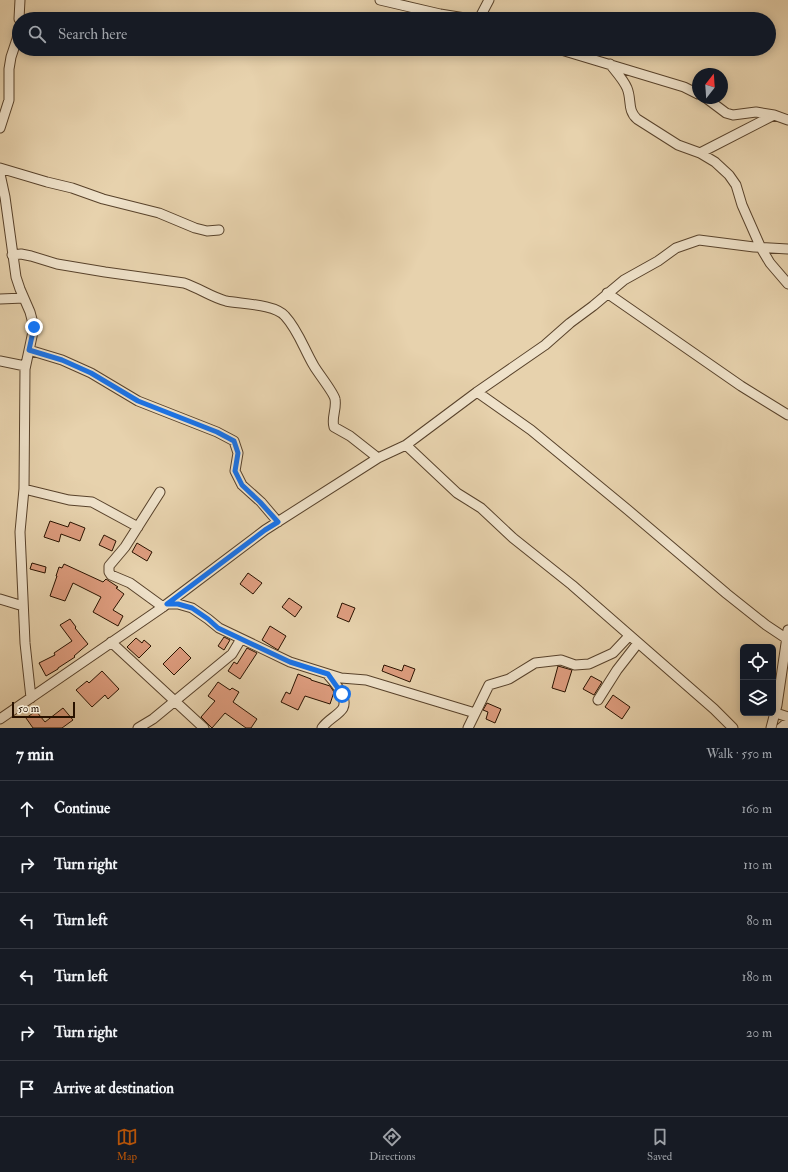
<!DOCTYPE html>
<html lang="en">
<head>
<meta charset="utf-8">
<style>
	body { margin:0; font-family:"IM FELL Double Pica",serif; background:#20242c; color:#f1f3f6 }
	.controls { position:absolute; right:12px; bottom:12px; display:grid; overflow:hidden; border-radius:6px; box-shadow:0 2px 10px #0003 }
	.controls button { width:36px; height:36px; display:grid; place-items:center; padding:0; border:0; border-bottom:1px solid #363941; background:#171b24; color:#f1f3f6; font:20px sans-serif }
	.compass { position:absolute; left:692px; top:68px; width:36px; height:36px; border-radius:50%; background:#171b24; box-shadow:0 2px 10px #0003; rotate:17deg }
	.scale { position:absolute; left:12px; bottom:10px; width:63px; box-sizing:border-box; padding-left:4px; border:2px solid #291200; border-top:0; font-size:11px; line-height:14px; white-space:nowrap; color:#291200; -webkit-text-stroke:3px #efe2ca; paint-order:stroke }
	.stop { position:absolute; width:12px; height:12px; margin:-9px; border:3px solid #1a73e8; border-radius:50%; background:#fff }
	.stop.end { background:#1a73e8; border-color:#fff; box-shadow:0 1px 4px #0008 }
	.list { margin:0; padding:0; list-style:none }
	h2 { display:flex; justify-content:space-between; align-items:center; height:52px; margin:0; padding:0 16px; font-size:17px }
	h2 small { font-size:13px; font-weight:400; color:#9ea1a6 }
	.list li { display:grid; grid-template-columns:26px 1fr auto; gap:12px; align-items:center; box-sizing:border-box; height:56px; padding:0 16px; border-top:1px solid #363941 }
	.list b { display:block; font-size:15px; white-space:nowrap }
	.list em { font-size:13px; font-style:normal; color:#9ea1a6 }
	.icon { flex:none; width:22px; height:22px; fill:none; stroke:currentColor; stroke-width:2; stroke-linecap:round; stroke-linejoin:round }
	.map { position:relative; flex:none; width:788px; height:728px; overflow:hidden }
	.search { position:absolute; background:#171b24; box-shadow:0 2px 10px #0003; left:12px; right:12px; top:12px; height:44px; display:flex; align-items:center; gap:10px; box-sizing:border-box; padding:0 14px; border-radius:22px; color:#9ea1a6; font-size:15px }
	.sheet { height:388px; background:#171b24 }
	nav { display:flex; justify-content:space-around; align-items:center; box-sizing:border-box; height:56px; border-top:1px solid #363941; background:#171b24; font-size:11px; color:#9ea1a6 }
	nav a { display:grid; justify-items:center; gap:2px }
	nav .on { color:#b45309 }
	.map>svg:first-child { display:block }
	.building { fill:#de9d7f; stroke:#291200 }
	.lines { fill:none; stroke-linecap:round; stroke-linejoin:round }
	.minor-casing { stroke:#58422b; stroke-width:11 }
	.minor { stroke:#efe2ca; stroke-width:9 }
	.route { stroke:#1a73e8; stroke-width:5 }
</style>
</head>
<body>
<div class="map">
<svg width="788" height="728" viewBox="0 0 788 728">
	<rect width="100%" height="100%" fill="#e7d2ad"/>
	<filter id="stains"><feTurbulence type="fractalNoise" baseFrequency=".005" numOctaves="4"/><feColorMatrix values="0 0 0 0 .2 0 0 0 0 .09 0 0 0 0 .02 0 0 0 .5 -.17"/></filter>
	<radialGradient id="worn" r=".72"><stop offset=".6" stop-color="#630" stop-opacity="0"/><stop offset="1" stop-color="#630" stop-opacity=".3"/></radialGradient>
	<path class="building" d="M 50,521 L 68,527 L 70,522 L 85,528 L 80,541 L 61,534 L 59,542 L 44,537 Z
		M 104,535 L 116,541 L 112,551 L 99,545 Z
		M 137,543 L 152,552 L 147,561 L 132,552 Z
		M 32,563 L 46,567 L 45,573 L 30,569 Z
		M 64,564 L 103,582 L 106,579 L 118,587 L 116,588 L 124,594 L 113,610 L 123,616 L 118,626 L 93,612 L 101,597 L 73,583 L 65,601 L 50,596 L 57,576 L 56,576 L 59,567 L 62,568 Z
		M 248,573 L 262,583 L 253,594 L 240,584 Z
		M 289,598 L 302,607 L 295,617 L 282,607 Z
		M 342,603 L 355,608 L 349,622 L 337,617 Z
		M 70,619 L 76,627 L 75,628 L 88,644 L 74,656 L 75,657 L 58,668 L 58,669 L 46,676 L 39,663 L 55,655 L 54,653 L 72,641 L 60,625 Z
		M 270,626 L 286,636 L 278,650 L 262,640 Z
		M 224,637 L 230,640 L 224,650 L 218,646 Z
		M 136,638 L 142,643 L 144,640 L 151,646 L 139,658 L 127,647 Z
		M 180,647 L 191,658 L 174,675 L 163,664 Z
		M 247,648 L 257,653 L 240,679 L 228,671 L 234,662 L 237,664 Z
		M 384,665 L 402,671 L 404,665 L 415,669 L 410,682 L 382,671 Z
		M 558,666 L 572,670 L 565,692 L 552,688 Z
		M 102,671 L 119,689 L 108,699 L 105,695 L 92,707 L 76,690 L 87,681 L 89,683 Z
		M 298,674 L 311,679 L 311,680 L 330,686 L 334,692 L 330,704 L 305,696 L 298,710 L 281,702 L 286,692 L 290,694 Z
		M 591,676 L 602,682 L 594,695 L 583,689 Z
		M 218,682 L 230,690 L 232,688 L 239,692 L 233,702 L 257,719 L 251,728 L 246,728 L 225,713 L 212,728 L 201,717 L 215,701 L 208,696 Z
		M 613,695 L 630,707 L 622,719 L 605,707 Z
		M 487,703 L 501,709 L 495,723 L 486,719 L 488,712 L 483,710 Z
		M 63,708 L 73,720 L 62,728 L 33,728 L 26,718 L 36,711 L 45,722 Z"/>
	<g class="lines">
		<g class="minor-casing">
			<path id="minor" d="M 380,0 L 440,14 L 471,19
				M 19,19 L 20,0
				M 479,19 L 489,0
				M 558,49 L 684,87 L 698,94
				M 610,64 C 616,72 623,79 627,88 C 632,100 627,110 637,119 L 678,145 L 700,153 L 715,162 L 729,175 L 736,185 L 742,205 L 761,248 L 770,263 L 788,284
				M 706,98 L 726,113 L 733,115 L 756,112 L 774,115 L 788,120
				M 0,128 L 9,100 L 9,69 L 11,57 L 17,39 L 19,28
				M 700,153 L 774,115
				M 0,168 L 47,182 L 72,188 L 103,199 L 159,213 L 195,228 L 207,231 L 219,230
				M 0,174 L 5,197 L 16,277 L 20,289 L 30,312 L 34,327 L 25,369 L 24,489 L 20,532 L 25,643 L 31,698
				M 12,255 L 21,254 L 31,256 L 57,264 L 105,272 L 184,283 C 199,288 211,297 226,301 C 241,304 275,304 285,316 C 298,330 304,349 314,366 C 318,373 334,393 335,399 C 337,409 331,418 334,427 L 350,436 L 378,458
				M 607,293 L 741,386 L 788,415
				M 0,299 L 24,298
				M 29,350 L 62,360 L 91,373 L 138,401 L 217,432 L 234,441 L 238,453 L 235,471 L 242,485 L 261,502 L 278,522
				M 0,361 L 25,366
				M 477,392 L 531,430 L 628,510 L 727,594 L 766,625 L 787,639
				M 406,445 L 457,493 L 481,508 L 513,538 L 572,585 L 714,709 L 733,728
				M 24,489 L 69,500 L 92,502 L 138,527
				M 160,492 L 125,547 L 109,566 L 109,572 L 111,575 L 130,583 L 163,607
				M 0,599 L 23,606
				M 167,604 L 178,604 L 192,608 L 208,619 L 219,628 L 290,662 L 341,678 L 366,680 L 475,713
				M 111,642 L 204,728
				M 598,700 L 617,670 L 638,643
				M 776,713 L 788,717
				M 0,719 L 163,607 L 265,530 L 378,458 L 406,445 L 477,392 L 545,345 L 570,323 L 593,306 L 624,280 L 658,261 L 676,248 L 699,240 L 754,247 L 788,249
				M 138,728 L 153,719 L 232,654 L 241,639
				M 322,728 C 327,720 339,715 343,708 C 348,697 335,683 328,675
				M 468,728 L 489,685 L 509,679 L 535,663 L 561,660 L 575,665 L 589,664 L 613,653 L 629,636
				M 771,728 L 777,705 L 788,630
				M 781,728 L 788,722"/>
		</g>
		<use href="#minor" class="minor"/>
	</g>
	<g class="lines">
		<path class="route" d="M 34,327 L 29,350 L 62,360 L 91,373 L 138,401 L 217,432 L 234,441 L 238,453 L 235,471 L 242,485 L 260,502 L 278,522 L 265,530 L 167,604 L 178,604 L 192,608 L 208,619 L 218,628 L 290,662 L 328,674 L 342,694"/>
	</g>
	<rect width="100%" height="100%" filter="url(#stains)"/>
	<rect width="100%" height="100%" fill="url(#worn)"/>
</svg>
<div class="controls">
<button><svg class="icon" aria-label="locate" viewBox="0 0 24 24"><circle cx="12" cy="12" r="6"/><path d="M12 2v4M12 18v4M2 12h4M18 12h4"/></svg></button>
<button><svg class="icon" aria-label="layers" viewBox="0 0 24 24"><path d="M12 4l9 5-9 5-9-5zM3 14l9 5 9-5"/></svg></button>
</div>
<svg class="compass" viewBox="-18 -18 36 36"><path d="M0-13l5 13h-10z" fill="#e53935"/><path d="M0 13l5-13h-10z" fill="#9ea1a6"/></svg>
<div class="scale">50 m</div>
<div class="stop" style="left:342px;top:694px"></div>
<div class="stop end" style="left:34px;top:327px"></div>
<div class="search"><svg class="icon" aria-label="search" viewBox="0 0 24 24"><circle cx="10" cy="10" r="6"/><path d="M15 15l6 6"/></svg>Search here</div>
</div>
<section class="sheet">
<h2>7 min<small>Walk · 550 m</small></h2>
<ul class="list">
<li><svg class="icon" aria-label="ahead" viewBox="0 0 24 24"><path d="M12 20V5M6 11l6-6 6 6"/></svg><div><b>Continue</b></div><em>160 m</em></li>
<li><svg class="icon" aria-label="right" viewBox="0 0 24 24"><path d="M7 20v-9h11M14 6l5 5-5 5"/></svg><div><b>Turn right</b></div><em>110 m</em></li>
<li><svg class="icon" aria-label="left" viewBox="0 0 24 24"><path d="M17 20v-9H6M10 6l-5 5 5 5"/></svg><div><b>Turn left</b></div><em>80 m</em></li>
<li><svg class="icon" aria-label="left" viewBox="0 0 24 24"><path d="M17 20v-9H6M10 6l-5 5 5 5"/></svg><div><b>Turn left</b></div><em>180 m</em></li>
<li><svg class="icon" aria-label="right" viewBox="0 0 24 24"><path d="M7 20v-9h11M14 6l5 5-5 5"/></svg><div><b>Turn right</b></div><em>20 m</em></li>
<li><svg class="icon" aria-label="arrive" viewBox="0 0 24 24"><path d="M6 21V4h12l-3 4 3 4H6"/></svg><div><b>Arrive at destination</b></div></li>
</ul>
</section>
<nav>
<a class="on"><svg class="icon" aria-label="map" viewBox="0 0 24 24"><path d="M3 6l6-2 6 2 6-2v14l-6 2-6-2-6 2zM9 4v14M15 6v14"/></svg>Map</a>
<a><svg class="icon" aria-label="directions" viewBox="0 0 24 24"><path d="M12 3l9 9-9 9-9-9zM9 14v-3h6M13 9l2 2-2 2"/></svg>Directions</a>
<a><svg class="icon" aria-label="saved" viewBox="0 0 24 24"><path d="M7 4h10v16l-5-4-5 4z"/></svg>Saved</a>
</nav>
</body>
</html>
